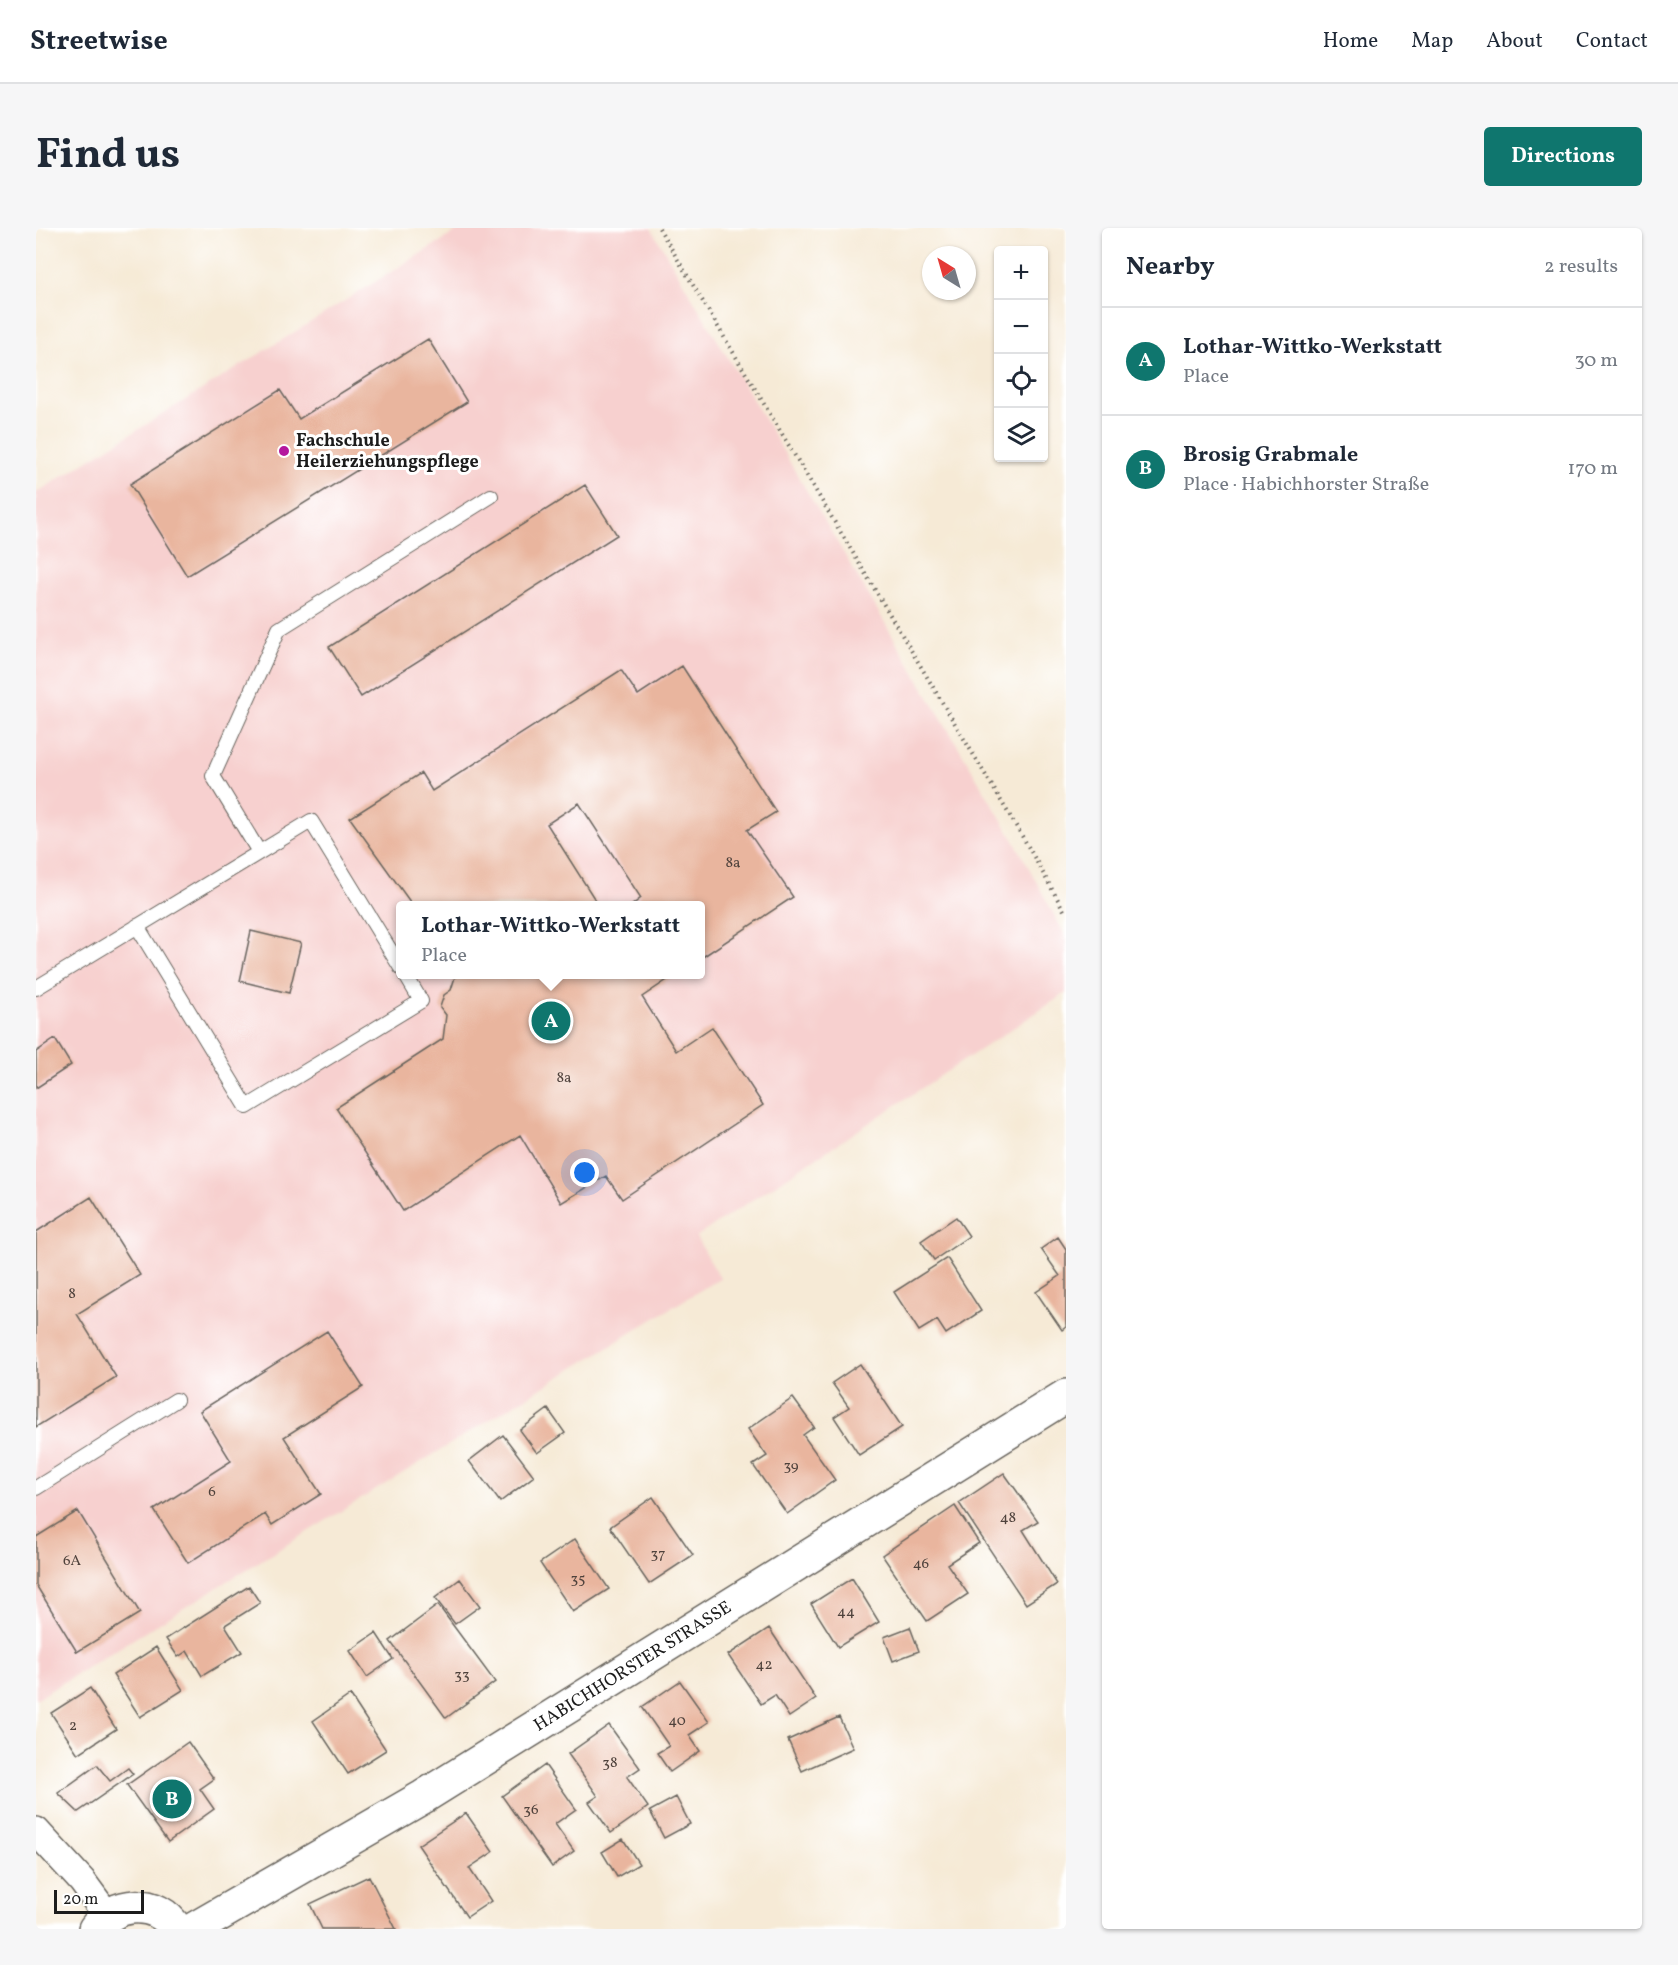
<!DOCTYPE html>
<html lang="en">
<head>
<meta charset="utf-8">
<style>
	body { margin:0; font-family:Vollkorn,serif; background:#f6f6f7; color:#1f2937 }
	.controls { position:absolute; right:18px; top:18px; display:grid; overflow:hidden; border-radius:6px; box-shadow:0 2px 4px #0004 }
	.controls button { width:54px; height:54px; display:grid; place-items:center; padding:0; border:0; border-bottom:2px solid #e0e1e3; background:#fff; color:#1f2937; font:30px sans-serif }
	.compass { position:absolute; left:886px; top:18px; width:54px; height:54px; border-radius:50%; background:#fff; box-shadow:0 2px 4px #0004; rotate:323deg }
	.scale { position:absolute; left:18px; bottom:15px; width:90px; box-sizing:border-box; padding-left:6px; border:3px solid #1c1c1c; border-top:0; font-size:16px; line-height:21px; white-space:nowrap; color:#1c1c1c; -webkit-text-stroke:4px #fff; paint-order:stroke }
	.you { position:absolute; left:549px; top:945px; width:21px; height:21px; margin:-15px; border:4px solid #fff; border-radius:50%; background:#1a73e8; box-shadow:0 0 0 9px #1a73e833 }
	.badge { display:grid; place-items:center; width:39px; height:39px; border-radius:50%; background:#0f766e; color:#fff; font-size:20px; font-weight:700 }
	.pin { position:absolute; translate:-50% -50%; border:3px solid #fff; box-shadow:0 2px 6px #0006 }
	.popup { position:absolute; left:360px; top:673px; width:309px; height:78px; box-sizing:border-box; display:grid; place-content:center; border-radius:6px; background:#fff; filter:drop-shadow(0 2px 4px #0005); font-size:20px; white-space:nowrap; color:#747a83 }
	.popup b { font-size:22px; color:#1f2937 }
	.popup::after { content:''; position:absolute; left:50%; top:100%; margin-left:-12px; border:12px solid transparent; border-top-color:#fff }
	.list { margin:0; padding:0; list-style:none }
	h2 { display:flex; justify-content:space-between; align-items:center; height:78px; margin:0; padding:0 24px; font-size:26px }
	h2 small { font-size:20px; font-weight:400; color:#747a83 }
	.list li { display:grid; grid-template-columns:39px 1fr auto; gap:18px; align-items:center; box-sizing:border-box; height:108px; padding:0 24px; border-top:2px solid #e0e1e3 }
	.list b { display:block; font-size:22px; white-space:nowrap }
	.list p { margin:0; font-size:20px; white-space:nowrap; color:#747a83 }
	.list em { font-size:20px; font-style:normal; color:#747a83 }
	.icon { flex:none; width:33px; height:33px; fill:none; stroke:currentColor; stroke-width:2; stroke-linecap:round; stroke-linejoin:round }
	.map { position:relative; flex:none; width:1030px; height:1701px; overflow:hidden; border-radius:6px }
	header { display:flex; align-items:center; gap:36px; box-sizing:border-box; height:84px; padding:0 30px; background:#fff; border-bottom:2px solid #e0e1e3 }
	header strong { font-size:28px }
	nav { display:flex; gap:33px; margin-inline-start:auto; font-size:21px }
	.intro { display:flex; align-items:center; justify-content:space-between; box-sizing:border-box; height:144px; padding:0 36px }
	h1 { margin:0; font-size:42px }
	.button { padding:15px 27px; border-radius:6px; background:#0f766e; color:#fff; font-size:21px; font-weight:700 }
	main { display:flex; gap:36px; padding:0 36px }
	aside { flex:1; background:#fff; border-radius:6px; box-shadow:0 2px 4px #0004 }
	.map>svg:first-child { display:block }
	.built { fill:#f7d0cf; fill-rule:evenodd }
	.building { fill:#e9b59e }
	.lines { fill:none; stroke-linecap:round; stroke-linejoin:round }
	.lane-casing { stroke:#68645d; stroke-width:16 }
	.street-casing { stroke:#68645d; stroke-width:30 }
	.secondary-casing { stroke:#68645d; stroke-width:36 }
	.path { stroke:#68645d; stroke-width:4; stroke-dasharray:1.5 4.5; stroke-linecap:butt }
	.lane { stroke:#fff; stroke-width:14 }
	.street { stroke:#fff; stroke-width:27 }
	.secondary { stroke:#fff; stroke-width:33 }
	.poi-dot { fill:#b5179e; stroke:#fff; stroke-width:2 }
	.labels { text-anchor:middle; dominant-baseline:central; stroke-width:6; stroke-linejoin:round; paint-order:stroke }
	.number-label { font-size:15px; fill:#4f423c }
	.poi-label { font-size:18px; font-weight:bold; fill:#1c1c1c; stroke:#fff; text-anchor:start }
	.street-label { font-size:18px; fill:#1c1c1c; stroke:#fff }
</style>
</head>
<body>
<header>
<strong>Streetwise</strong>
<nav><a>Home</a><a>Map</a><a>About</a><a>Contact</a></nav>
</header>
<div class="intro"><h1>Find us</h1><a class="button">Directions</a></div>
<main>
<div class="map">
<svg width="1030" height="1701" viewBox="0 0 1030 1701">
	<rect width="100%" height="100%" fill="#fff"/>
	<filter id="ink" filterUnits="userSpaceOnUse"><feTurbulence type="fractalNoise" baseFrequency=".0167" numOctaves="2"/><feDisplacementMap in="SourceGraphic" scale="12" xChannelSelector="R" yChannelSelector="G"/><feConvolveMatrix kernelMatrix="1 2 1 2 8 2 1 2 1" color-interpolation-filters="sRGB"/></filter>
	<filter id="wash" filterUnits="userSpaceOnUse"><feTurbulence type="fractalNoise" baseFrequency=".008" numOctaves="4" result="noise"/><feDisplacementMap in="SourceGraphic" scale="24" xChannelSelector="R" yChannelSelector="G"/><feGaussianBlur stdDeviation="1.35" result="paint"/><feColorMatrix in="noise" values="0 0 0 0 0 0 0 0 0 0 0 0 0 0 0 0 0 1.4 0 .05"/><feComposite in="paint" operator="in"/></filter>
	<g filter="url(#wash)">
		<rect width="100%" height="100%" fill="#f6ead6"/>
		<path class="built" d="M 426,0 L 615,0 L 980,616 L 1030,709 L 1030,765 L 660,1009 L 684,1050 L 0,1471 L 0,265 ZM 365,678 L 665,678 L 665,746 L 365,746 Z"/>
		<g id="blocks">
			<path class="building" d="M 392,111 L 431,174 L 151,348 L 94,256 L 244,162 L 263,191 Z
				M 549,257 L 581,307 L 325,469 L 293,419 Z
				M 646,438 L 740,584 L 711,602 L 757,669 L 665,730 L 665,678 L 595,678 L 605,670 L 543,575 L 511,596 L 563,678 L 377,678 L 314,590 L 385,545 L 396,563 L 585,442 L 602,467 Z
				M 215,703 L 265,715 L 253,765 L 204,753 Z
				M 420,746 L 640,746 L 606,769 L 640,823 L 676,799 L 727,877 L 586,971 L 570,948 L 525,975 L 484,907 L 367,983 L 300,880 L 407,811 L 410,787 L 404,779 L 408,767 L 415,762 Z
				M 19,811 L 35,837 L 0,860 L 0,824 Z
				M 55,969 L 104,1047 L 41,1086 L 80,1149 L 0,1199 L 0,1004 Z
				M 920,989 L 933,1008 L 898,1032 L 885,1013 Z
				M 1022,1009 L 1030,1021 L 1030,1099 L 1026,1102 L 1000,1064 L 1024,1048 L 1005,1021 Z
				M 911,1030 L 945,1083 L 910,1106 L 901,1092 L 883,1103 L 858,1064 Z
				M 291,1103 L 327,1159 L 248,1209 L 285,1266 L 236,1297 L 229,1286 L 152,1335 L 118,1282 L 195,1233 L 164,1183 Z
				M 824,1136 L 866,1199 L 823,1227 L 798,1189 L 813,1179 L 796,1155 Z
				M 757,1170 L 778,1199 L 767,1207 L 799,1252 L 751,1286 L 717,1237 L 731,1228 L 712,1201 Z
				M 512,1181 L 529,1205 L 501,1225 L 484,1202 Z
				M 467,1207 L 498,1248 L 464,1274 L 433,1233 Z
				M 968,1245 L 1002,1293 L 987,1302 L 1021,1356 L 990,1376 L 923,1275 Z
				M 617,1269 L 657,1327 L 613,1356 L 574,1299 Z
				M 919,1278 L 943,1315 L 911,1336 L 932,1366 L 891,1393 L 846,1327 Z
				M 42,1283 L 104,1385 L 41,1424 L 0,1357 L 0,1309 Z
				M 539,1311 L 573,1361 L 537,1384 L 504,1335 Z
				M 816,1350 L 843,1394 L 802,1419 L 775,1376 Z
				M 424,1351 L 444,1378 L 419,1396 L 399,1370 Z
				M 213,1358 L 224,1375 L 189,1397 L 206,1424 L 166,1448 L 151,1423 L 142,1429 L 130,1411 Z
				M 402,1377 L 459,1454 L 410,1490 L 354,1413 Z
				M 874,1399 L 883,1423 L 857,1433 L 848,1409 Z
				M 733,1400 L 780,1471 L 753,1489 L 739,1467 L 725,1476 L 692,1427 Z
				M 340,1405 L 357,1431 L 331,1449 L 314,1423 Z
				M 120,1419 L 147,1462 L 104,1489 L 77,1447 Z
				M 644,1453 L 673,1494 L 653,1507 L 664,1523 L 634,1544 L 621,1525 L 633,1518 L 606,1479 Z
				M 54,1460 L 80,1501 L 42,1526 L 15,1485 Z
				M 314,1467 L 350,1522 L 312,1546 L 277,1493 Z
				M 803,1489 L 817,1520 L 766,1543 L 752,1512 Z
				M 573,1497 L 604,1540 L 591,1549 L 612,1579 L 575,1605 L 553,1574 L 562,1568 L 532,1526 Z
				M 152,1514 L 178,1551 L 164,1561 L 178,1581 L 132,1614 L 91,1557 Z
				M 61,1537 L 74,1553 L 92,1540 L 97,1546 L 42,1584 L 22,1565 Z
				M 509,1537 L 540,1581 L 519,1596 L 538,1623 L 516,1639 L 466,1568 Z
				M 640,1569 L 654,1596 L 628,1610 L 614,1583 Z
				M 430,1585 L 457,1624 L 433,1640 L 455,1673 L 431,1689 L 382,1617 Z
				M 587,1611 L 603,1636 L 581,1649 L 566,1624 Z
				M 333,1648 L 360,1701 L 286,1701 L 274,1676 Z"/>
		</g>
	</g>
	<g filter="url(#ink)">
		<use href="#blocks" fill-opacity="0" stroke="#68645d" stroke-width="1.5"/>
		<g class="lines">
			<g class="lane-casing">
				<path id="lane" d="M 223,624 L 177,548 L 243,401 L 455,268
					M 101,698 L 211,879 L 385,773 L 369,746
					M 0,760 L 275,593 L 365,740
					M 0,1260 L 140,1172"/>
			</g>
			<g class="street-casing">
				<path id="street" d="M 0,1603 L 46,1653 L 71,1687"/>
			</g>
			<g class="secondary-casing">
				<path id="secondary" d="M 59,1701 C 78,1673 121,1670 140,1701
					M 158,1701 L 387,1569 L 1030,1168"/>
			</g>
			<path class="path" d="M 623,0 L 989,613 L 1030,686"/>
			<use href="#lane" class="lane"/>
			<use href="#street" class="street"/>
			<use href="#secondary" class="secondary"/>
		</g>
	</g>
	<circle class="poi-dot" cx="248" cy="223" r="6"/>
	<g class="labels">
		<g class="number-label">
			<text x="697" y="635">8a</text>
			<text x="528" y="850">8a</text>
			<text x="36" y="1066">8</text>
			<text x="755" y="1238">39</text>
			<text x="176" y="1264">6</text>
			<text x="972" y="1290">48</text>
			<text x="622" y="1326">37</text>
			<text x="36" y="1333">6A</text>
			<text x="885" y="1336">46</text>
			<text x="542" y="1351">35</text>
			<text x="810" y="1384">44</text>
			<text x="728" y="1437">42</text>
			<text x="426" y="1447">33</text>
			<text x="641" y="1493">40</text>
			<text x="37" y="1498">2</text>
			<text x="574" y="1535">38</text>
			<text x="495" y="1582">36</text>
		</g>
		<g class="poi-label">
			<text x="260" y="213">Fachschule<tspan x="260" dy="21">Heilerziehungspflege</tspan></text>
		</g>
		<g class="street-label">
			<text transform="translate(597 1439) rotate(-32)">HABICHHORSTER STRASSE</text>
		</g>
	</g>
</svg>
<div class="controls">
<button>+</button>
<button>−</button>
<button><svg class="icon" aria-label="locate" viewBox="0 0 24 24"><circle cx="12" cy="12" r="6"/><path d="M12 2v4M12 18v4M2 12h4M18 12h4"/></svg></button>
<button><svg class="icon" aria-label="layers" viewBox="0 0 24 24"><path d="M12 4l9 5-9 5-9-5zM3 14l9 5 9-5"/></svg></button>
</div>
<svg class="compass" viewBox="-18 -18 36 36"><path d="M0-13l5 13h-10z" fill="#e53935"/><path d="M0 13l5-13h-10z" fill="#747a83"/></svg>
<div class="scale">20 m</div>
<div class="you"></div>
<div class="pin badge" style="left:515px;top:793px">A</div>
<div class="popup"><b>Lothar-Wittko-Werkstatt</b>Place</div>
<div class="pin badge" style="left:136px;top:1571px">B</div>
</div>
<aside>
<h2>Nearby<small>2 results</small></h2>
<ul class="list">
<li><span class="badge">A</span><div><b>Lothar-Wittko-Werkstatt</b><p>Place</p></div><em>30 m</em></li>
<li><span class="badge">B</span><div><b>Brosig Grabmale</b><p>Place · Habichhorster Straße</p></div><em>170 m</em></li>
</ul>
</aside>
</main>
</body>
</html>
